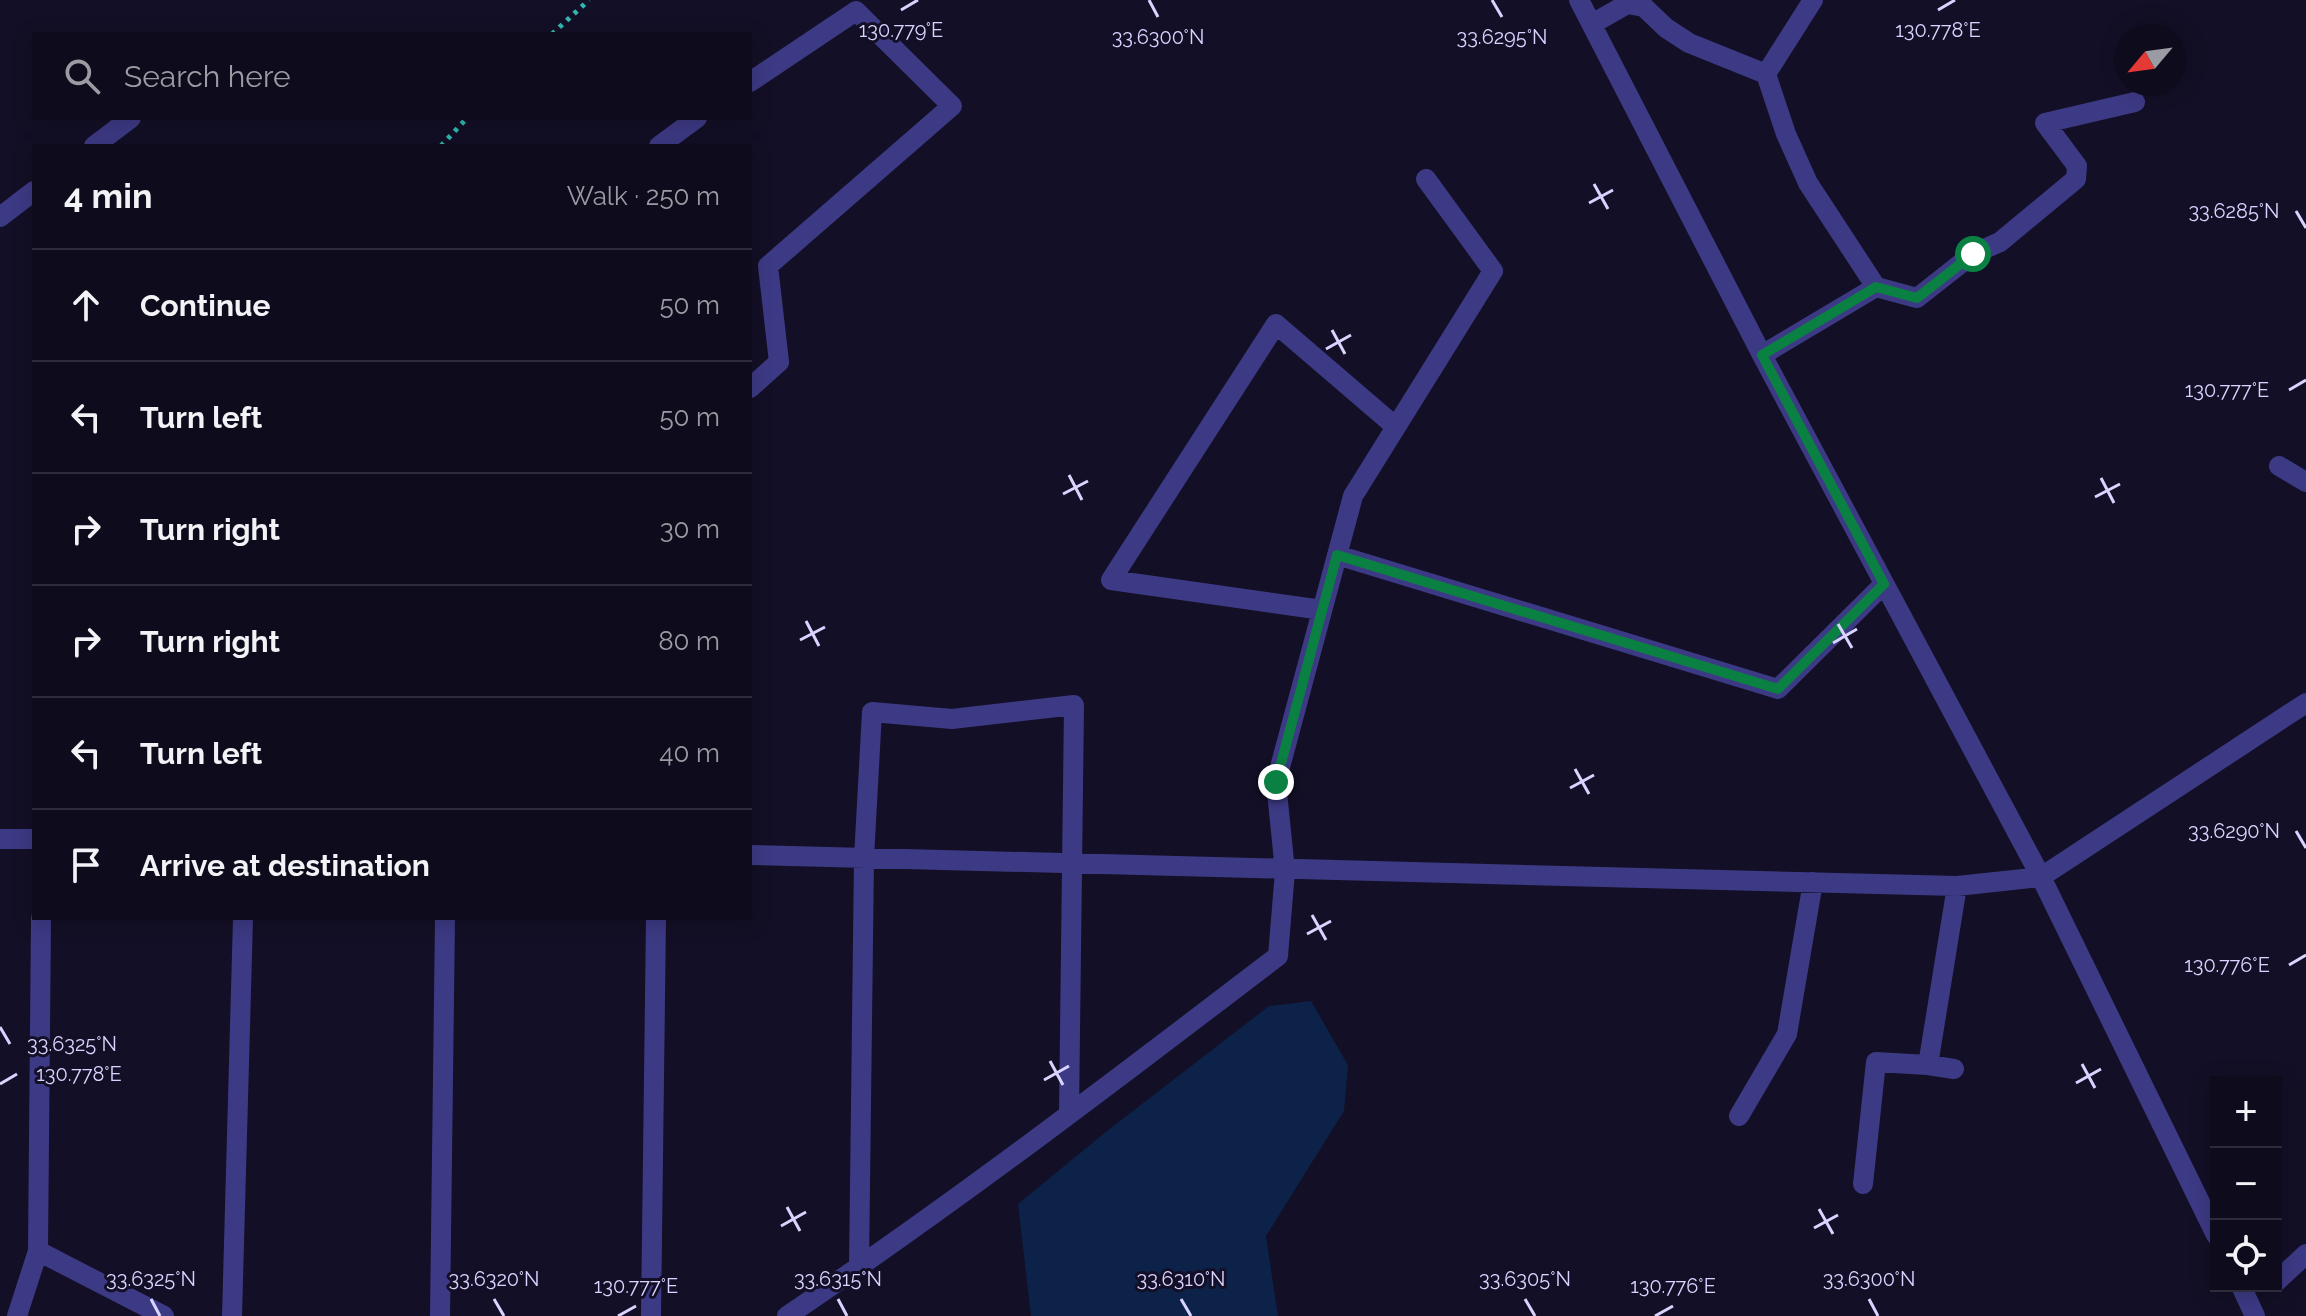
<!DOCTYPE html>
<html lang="en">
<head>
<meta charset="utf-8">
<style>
	body { margin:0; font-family:Raleway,sans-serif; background:#1c1929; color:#f1f3f6 }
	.controls { position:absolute; right:24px; bottom:24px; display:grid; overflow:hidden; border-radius:0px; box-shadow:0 4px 20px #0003 }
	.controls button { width:72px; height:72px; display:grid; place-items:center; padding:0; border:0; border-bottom:2px solid #2e2b3b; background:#0e0b1c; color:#f1f3f6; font:40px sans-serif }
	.compass { position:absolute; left:2114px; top:24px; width:72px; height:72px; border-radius:50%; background:#0e0b1c; box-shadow:0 4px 20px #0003; rotate:241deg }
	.stop { position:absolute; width:24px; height:24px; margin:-18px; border:6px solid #0b8043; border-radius:50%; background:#fff }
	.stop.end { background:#0b8043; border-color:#fff; box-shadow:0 2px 8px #0008 }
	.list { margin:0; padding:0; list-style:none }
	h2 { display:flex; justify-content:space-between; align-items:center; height:104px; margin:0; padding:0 32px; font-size:34px }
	h2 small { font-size:26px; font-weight:400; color:#9b9ba3 }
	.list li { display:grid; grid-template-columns:52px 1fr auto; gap:24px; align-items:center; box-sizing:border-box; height:112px; padding:0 32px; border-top:2px solid #2e2b3b }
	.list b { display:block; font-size:30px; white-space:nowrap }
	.list em { font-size:26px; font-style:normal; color:#9b9ba3 }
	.icon { flex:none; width:44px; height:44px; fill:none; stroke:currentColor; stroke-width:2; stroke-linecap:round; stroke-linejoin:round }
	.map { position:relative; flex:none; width:2306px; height:1316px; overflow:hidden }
	.search { position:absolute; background:#0e0b1c; box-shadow:0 4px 20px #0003; left:32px; top:32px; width:720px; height:88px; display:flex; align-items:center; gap:20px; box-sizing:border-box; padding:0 28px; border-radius:0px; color:#9b9ba3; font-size:30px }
	.panel { position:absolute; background:#0e0b1c; box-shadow:0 4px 20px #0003; left:32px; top:144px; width:720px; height:776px; border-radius:0px }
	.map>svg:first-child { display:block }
	.water { fill:#0c2248 }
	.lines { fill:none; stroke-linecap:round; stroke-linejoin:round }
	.path { stroke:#2fb8b0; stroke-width:5; stroke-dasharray:4 6; stroke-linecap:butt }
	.minor { stroke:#3d3a85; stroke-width:20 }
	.route { stroke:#0b8043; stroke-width:10 }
	.ticks { fill:none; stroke:#d9d4ff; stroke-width:3 }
	.ticks-label { font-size:20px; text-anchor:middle; fill:#d9d4ff; stroke:#130f26; stroke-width:6; stroke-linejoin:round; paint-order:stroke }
</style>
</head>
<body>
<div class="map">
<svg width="2306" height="1316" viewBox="0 0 2306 1316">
	<rect width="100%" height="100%" fill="#130f26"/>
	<path class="water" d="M 1311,1001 L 1348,1065 L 1344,1111 L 1266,1236 L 1278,1316 L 1031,1316 L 1018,1204 L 1107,1131 L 1269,1006 Z"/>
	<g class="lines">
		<path class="path" d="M 552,34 L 589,0
			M 441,146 L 467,118"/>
		<path class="minor" d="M 1579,0 L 1762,355 L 2041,877 L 2216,1235
			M 1592,24 L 1627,4 L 1644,7 L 1666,28 L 1689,43 L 1766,74
			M 750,82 L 856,11 L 952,106 L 768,266 L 779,362 L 750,388
			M 94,146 L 131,118
			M 659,146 L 697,118
			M 0,217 L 34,191
			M 1876,287 L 1917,298 L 1973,254 L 2000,242 L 2076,179 L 2077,166 L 2045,123 L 2135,102
			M 1762,355 L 1876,287 L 1808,183 L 1786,134 L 1766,74 L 1813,0
			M 2279,466 L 2306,482
			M 1337,555 L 1778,689 L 1884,584
			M 1322,610 L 1111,580 L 1276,324 L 1396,427
			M 0,839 L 34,839
			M 750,855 L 1957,886 L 2041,877 L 2306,703
			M 1954,1069 L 1928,1065 L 1957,886
			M 1739,1116 L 1787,1034 L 1813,882
			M 1863,1184 L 1876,1062 L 1928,1065
			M 38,1251 L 164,1316
			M 859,1268 L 864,858 L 872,712 L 952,719 L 1074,705 L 1069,1114
			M 2276,1282 L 2306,1254
			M 2241,1286 L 2255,1316
			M 17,1316 L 38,1251 L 41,918
			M 232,1316 L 243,918
			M 440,1316 L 445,918
			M 651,1316 L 656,918
			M 787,1316 C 955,1203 1117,1079 1278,956 L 1285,871 L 1276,782 L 1353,496 L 1493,271 L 1426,179"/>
	</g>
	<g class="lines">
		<path class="route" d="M 1276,782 L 1337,555 L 1778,689 L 1884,584 L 1762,355 L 1876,287 L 1917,298 L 1973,254"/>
	</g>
	<path class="ticks" d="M 1149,0 L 1158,17M 1492,0 L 1502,17M 901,10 L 918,0M 1938,10 L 1955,0M 1594,184 L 1608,209M 1589,203 L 1613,190M 2296,211 L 2306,228M 1332,330 L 1345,354M 1326,349 L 1351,335M 2289,390 L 2306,380M 1069,475 L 1082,500M 2101,478 L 2114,503M 1063,494 L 1088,481M 2095,497 L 2120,484M 806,621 L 819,646M 1838,624 L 1852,648M 800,640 L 825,627M 1833,643 L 1857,629M 1575,769 L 1589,794M 1570,788 L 1594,775M 2296,831 L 2306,848M 1312,915 L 1326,940M 1307,934 L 1331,921M 2289,965 L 2306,955M 0,1027 L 10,1044M 1050,1061 L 1063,1085M 2082,1064 L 2095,1088M 1044,1080 L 1069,1066M 2076,1083 L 2101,1069M 0,1084 L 17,1074M 787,1207 L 800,1231M 1819,1209 L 1833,1234M 781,1226 L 806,1212M 1814,1228 L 1838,1215M 151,1299 L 160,1316M 494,1299 L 504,1316M 838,1299 L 847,1316M 1181,1299 L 1191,1316M 1525,1299 L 1535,1316M 1869,1299 L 1878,1316M 618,1316 L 636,1306M 1655,1316 L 1673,1306"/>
	<g class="ticks-label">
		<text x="901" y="37">130.779°E</text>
		<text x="1938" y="37">130.778°E</text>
		<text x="1158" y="44">33.6300°N</text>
		<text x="1502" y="44">33.6295°N</text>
		<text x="2234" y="218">33.6285°N</text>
		<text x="2227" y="397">130.777°E</text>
		<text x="2234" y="838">33.6290°N</text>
		<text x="2227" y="972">130.776°E</text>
		<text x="72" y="1051">33.6325°N</text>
		<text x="79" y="1081">130.778°E</text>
		<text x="151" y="1286">33.6325°N</text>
		<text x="494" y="1286">33.6320°N</text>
		<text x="838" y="1286">33.6315°N</text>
		<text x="1181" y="1286">33.6310°N</text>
		<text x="1525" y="1286">33.6305°N</text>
		<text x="1869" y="1286">33.6300°N</text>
		<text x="636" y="1293">130.777°E</text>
		<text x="1673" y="1293">130.776°E</text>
	</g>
</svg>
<div class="controls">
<button>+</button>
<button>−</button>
<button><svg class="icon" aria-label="locate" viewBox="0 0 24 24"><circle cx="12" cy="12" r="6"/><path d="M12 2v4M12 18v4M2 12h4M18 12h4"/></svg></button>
</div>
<svg class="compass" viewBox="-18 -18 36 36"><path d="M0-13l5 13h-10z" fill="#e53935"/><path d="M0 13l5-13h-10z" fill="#9b9ba3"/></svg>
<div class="stop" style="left:1973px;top:254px"></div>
<div class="stop end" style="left:1276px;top:782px"></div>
<div class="search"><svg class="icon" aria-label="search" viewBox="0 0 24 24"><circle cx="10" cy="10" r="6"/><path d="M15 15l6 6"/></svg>Search here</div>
<section class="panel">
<h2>4 min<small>Walk · 250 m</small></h2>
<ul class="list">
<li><svg class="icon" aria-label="ahead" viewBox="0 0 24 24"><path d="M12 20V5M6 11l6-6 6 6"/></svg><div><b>Continue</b></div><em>50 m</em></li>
<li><svg class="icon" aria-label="left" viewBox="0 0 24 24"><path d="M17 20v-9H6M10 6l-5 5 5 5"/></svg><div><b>Turn left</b></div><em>50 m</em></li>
<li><svg class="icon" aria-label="right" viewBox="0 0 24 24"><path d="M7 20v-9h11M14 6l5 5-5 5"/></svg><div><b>Turn right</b></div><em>30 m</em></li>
<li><svg class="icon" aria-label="right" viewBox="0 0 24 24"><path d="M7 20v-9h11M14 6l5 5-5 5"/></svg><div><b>Turn right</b></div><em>80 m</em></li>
<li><svg class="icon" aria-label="left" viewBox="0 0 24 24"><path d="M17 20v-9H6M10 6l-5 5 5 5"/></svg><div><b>Turn left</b></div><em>40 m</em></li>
<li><svg class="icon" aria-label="arrive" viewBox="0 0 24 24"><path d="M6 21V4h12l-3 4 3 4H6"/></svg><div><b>Arrive at destination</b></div></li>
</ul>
</section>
</div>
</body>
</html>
